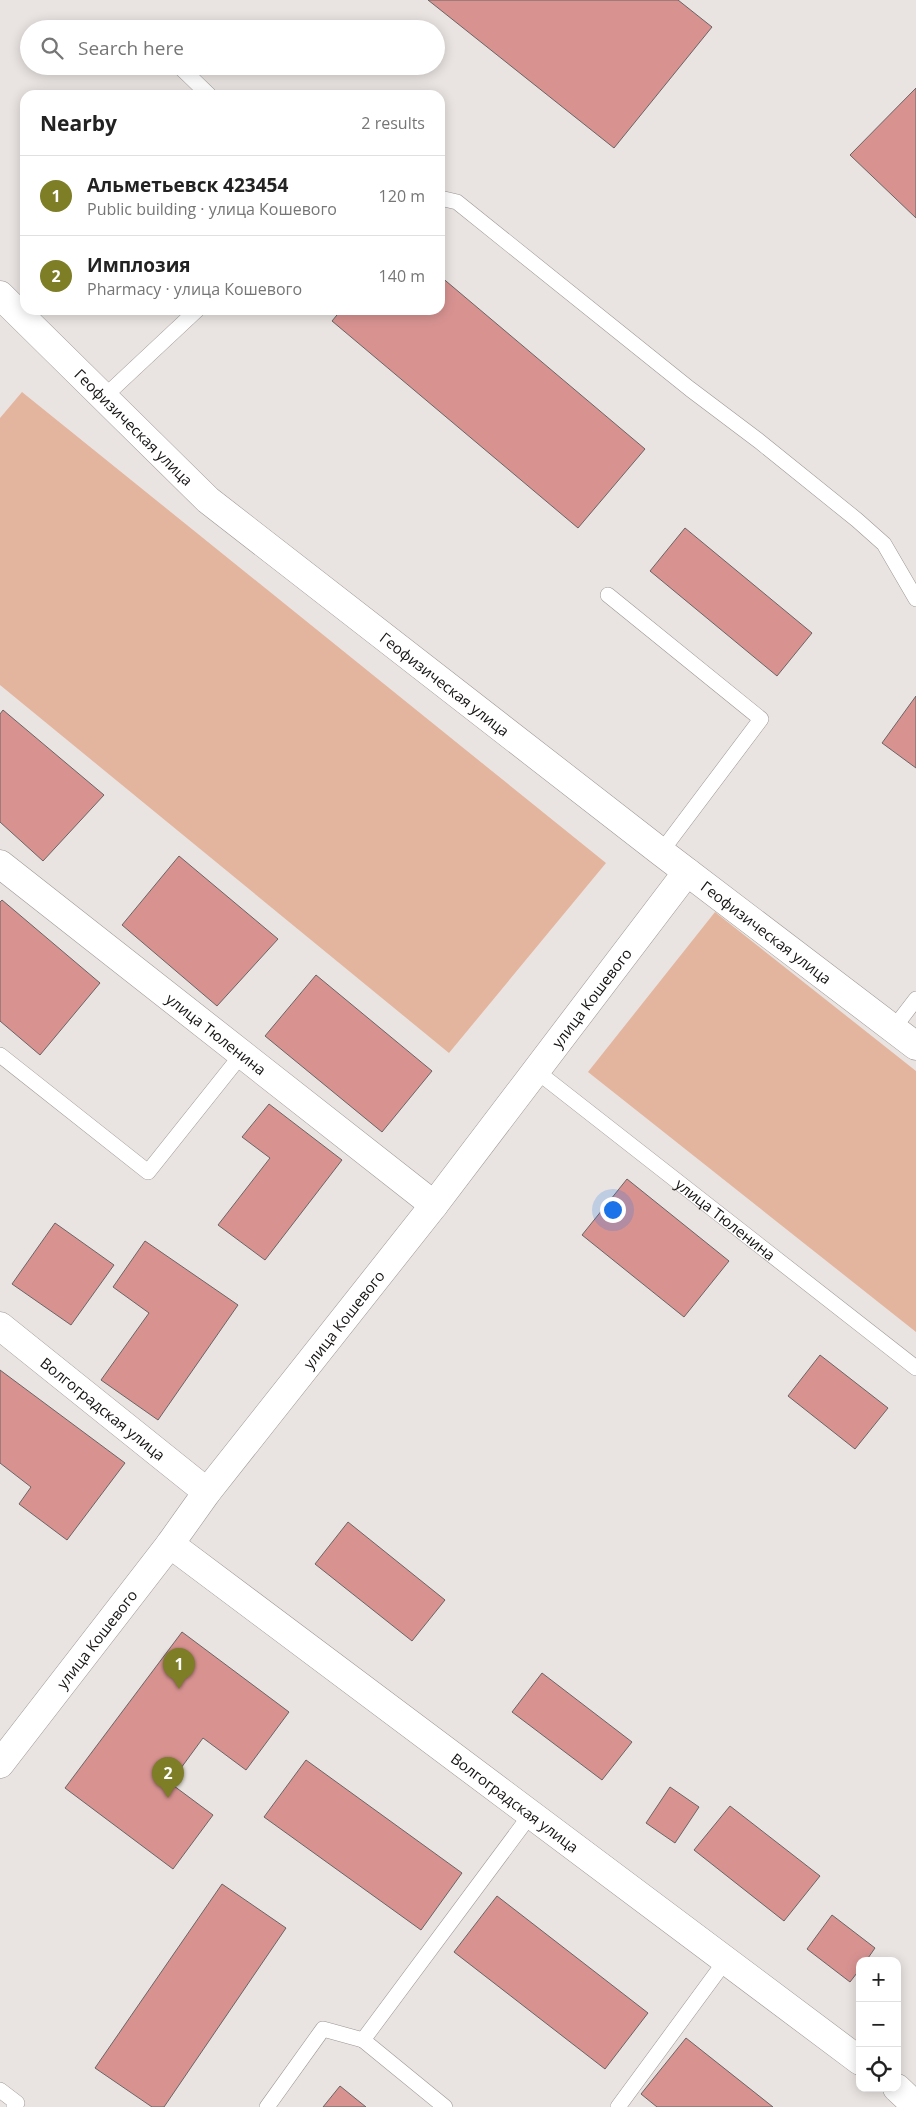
<!DOCTYPE html>
<html lang="en">
<head>
<meta charset="utf-8">
<style>
	body { margin:0; font-family:"Open Sans",sans-serif; background:#f6f6f6; color:#222 }
	.controls { position:absolute; right:15px; bottom:15px; display:grid; overflow:hidden; border-radius:10px; box-shadow:0 2px 12px #0003 }
	.controls button { width:45px; height:45px; display:grid; place-items:center; padding:0; border:0; border-bottom:1px solid #e0e0e0; background:#fff; color:#222; font:25px sans-serif }
	.you { position:absolute; left:612px; top:1209px; width:18px; height:18px; margin:-12px; border:4px solid #fff; border-radius:50%; background:#1a73e8; box-shadow:0 0 0 8px #1a73e833 }
	.badge { display:grid; place-items:center; width:32px; height:32px; border-radius:50%; background:#7d7e26; color:#fff; font-size:16px; font-weight:700 }
	.pin { position:absolute; translate:-50% -41px; filter:drop-shadow(0 1px 2px #0008) }
	.pin::after { content:''; position:absolute; top:26px; width:18px; height:15px; background:inherit; clip-path:polygon(0 0,100% 0,50% 100%) }
	.list { margin:0; padding:0; list-style:none }
	h2 { display:flex; justify-content:space-between; align-items:center; height:65px; margin:0; padding:0 20px; font-size:21px }
	h2 small { font-size:16px; font-weight:400; color:#767676 }
	.list li { display:grid; grid-template-columns:32px 1fr auto; gap:15px; align-items:center; box-sizing:border-box; height:80px; padding:0 20px; border-top:1px solid #e0e0e0 }
	.list b { display:block; font-size:19px; white-space:nowrap }
	.list p { margin:0; font-size:16px; white-space:nowrap; color:#767676 }
	.list em { font-size:16px; font-style:normal; color:#767676 }
	.icon { flex:none; width:28px; height:28px; fill:none; stroke:currentColor; stroke-width:2; stroke-linecap:round; stroke-linejoin:round }
	.map { position:relative; flex:none; width:916px; height:2107px; overflow:hidden }
	.search { position:absolute; background:#fff; box-shadow:0 2px 12px #0003; left:20px; top:20px; width:425px; height:55px; display:flex; align-items:center; gap:12px; box-sizing:border-box; padding:0 18px; border-radius:28px; color:#767676; font-size:19px }
	.panel { position:absolute; background:#fff; box-shadow:0 2px 12px #0003; left:20px; top:90px; width:425px; height:225px; border-radius:15px }
	.map>svg:first-child { display:block }
	.green { fill:#e3b59e }
	.building { fill:#d89391; stroke:#6a6464 }
	.lines { fill:none; stroke-linecap:round; stroke-linejoin:round }
	.lane-casing { stroke:#9b9694; stroke-width:16 }
	.street-casing { stroke:#9b9694; stroke-width:29 }
	.secondary-casing { stroke:#9b9694; stroke-width:29 }
	.primary-casing { stroke:#9b9694; stroke-width:29 }
	.lane { stroke:#fff; stroke-width:15 }
	.street { stroke:#fff; stroke-width:28 }
	.secondary { stroke:#fff; stroke-width:28 }
	.primary { stroke:#fff; stroke-width:28 }
	.labels { text-anchor:middle; dominant-baseline:central; stroke-width:4; stroke-linejoin:round; paint-order:stroke }
	.street-label { font-size:15px; fill:#151312; stroke:#fff }
</style>
</head>
<body>
<div class="map">
<svg width="916" height="2107" viewBox="0 0 916 2107">
	<rect width="100%" height="100%" fill="#e9e4e1"/>
	<path class="green" d="M 22,392 L 606,863 L 449,1053 L 0,685 L 0,418 Z
		M 715,912 L 916,1071 L 916,1332 L 588,1072 Z"/>
	<path class="building" d="M 428,0 L 678,0 L 712,27 L 614,148 Z
		M 916,88 L 916,218 L 850,155 Z
		M 440,276 L 645,449 L 578,528 L 332,321 L 341,310 L 440,310 Z
		M 685,528 L 812,633 L 777,676 L 650,571 Z
		M 916,696 L 916,768 L 882,743 Z
		M 3,710 L 104,795 L 43,861 L 0,822 L 0,714 Z
		M 179,856 L 278,939 L 217,1006 L 122,925 Z
		M 2,900 L 100,983 L 40,1055 L 0,1021 L 0,902 Z
		M 316,975 L 432,1071 L 382,1132 L 265,1036 Z
		M 269,1104 L 342,1160 L 265,1260 L 218,1225 L 270,1158 L 242,1137 Z
		M 627,1179 L 729,1261 L 684,1317 L 582,1235 Z
		M 55,1223 L 114,1265 L 71,1325 L 12,1284 Z
		M 145,1241 L 238,1305 L 158,1420 L 101,1380 L 149,1313 L 113,1287 Z
		M 820,1355 L 888,1408 L 855,1449 L 788,1396 Z
		M 0,1370 L 125,1463 L 67,1540 L 19,1504 L 31,1487 L 0,1463 Z
		M 348,1522 L 445,1600 L 412,1641 L 315,1564 Z
		M 182,1632 L 289,1712 L 246,1770 L 203,1738 L 170,1783 L 213,1815 L 173,1869 L 65,1788 Z
		M 542,1673 L 632,1742 L 602,1780 L 512,1712 Z
		M 306,1760 L 462,1873 L 421,1930 L 264,1817 Z
		M 670,1787 L 699,1807 L 675,1843 L 646,1823 Z
		M 730,1806 L 820,1876 L 784,1921 L 694,1850 Z
		M 222,1884 L 286,1928 L 164,2107 L 152,2107 L 95,2068 Z
		M 497,1896 L 648,2013 L 605,2069 L 454,1952 Z
		M 832,1915 L 875,1948 L 866,1961 L 860,1961 L 860,1969 L 850,1982 L 807,1949 Z
		M 686,2038 L 773,2107 L 657,2107 L 641,2094 Z
		M 340,2086 L 366,2107 L 323,2107 Z"/>
	<g class="lines">
		<g class="lane-casing">
			<g id="lane">
				<path d="M 179,66 L 209,95"/>
				<path d="M 440,198 L 457,202 L 690,389 L 759,441 L 857,520 L 884,544 L 916,599"/>
				<path d="M 104,397 L 197,310"/>
				<path d="M 608,595 L 761,719 L 661,852"/>
				<path d="M 893,1029 L 916,999"/>
				<path d="M 0,1055 L 148,1172 L 242,1054"/>
				<path id="s1" d="M 535,1070 L 916,1368"/>
				<path d="M 0,2090 L 17,2103 L 14,2107"/>
				<path d="M 267,2107 L 323,2029 L 363,2040"/>
				<path d="M 445,2107 L 363,2040 L 531,1814"/>
				<path d="M 618,2107 L 726,1960"/>
			</g>
		</g>
		<g class="street-casing">
			<g id="street">
				<path id="s2" d="M 0,864 L 434,1205"/>
				<path id="s3" d="M 0,1326 L 207,1492"/>
				<path id="s4" d="M 170,1544 L 860,2061"/>
				<path d="M 897,2088 L 916,2106"/>
			</g>
		</g>
		<g class="secondary-casing">
			<g id="secondary">
				<path id="s5" d="M 0,1764 L 170,1544 L 207,1492 L 434,1205 L 687,872"/>
			</g>
		</g>
		<g class="primary-casing">
			<g id="primary">
				<path id="s6" d="M 0,295 L 208,500 L 661,852 L 916,1046"/>
			</g>
		</g>
		<use href="#lane" class="lane"/>
		<use href="#street" class="street"/>
		<use href="#secondary" class="secondary"/>
		<use href="#primary" class="primary"/>
	</g>
	<g class="labels">
		<g class="street-label">
			<text stroke="none"><textPath href="#s6" startOffset="188">Геофизическая улица</textPath></text>
			<text stroke="none"><textPath href="#s6" startOffset="592">Геофизическая улица</textPath></text>
			<text stroke="none"><textPath href="#s6" startOffset="998">Геофизическая улица</textPath></text>
			<text stroke="none"><textPath href="#s5" startOffset="968">улица Кошевого</textPath></text>
			<text stroke="none"><textPath href="#s2" startOffset="275">улица Тюленина</textPath></text>
			<text stroke="none"><textPath href="#s1" startOffset="242">улица Тюленина</textPath></text>
			<text stroke="none"><textPath href="#s5" startOffset="562">улица Кошевого</textPath></text>
			<text stroke="none"><textPath href="#s3" startOffset="132">Волгоградская улица</textPath></text>
			<text stroke="none"><textPath href="#s5" startOffset="158">улица Кошевого</textPath></text>
			<text stroke="none"><textPath href="#s4" startOffset="431">Волгоградская улица</textPath></text>
		</g>
	</g>
</svg>
<div class="controls">
<button>+</button>
<button>−</button>
<button><svg class="icon" aria-label="locate" viewBox="0 0 24 24"><circle cx="12" cy="12" r="6"/><path d="M12 2v4M12 18v4M2 12h4M18 12h4"/></svg></button>
</div>
<div class="you"></div>
<div class="pin badge" style="left:179px;top:1689px">1</div>
<div class="pin badge" style="left:168px;top:1798px">2</div>
<div class="search"><svg class="icon" aria-label="search" viewBox="0 0 24 24"><circle cx="10" cy="10" r="6"/><path d="M15 15l6 6"/></svg>Search here</div>
<section class="panel">
<h2>Nearby<small>2 results</small></h2>
<ul class="list">
<li><span class="badge">1</span><div><b>Альметьевск 423454</b><p>Public building · улица Кошевого</p></div><em>120 m</em></li>
<li><span class="badge">2</span><div><b>Имплозия</b><p>Pharmacy · улица Кошевого</p></div><em>140 m</em></li>
</ul>
</section>
</div>
</body>
</html>
